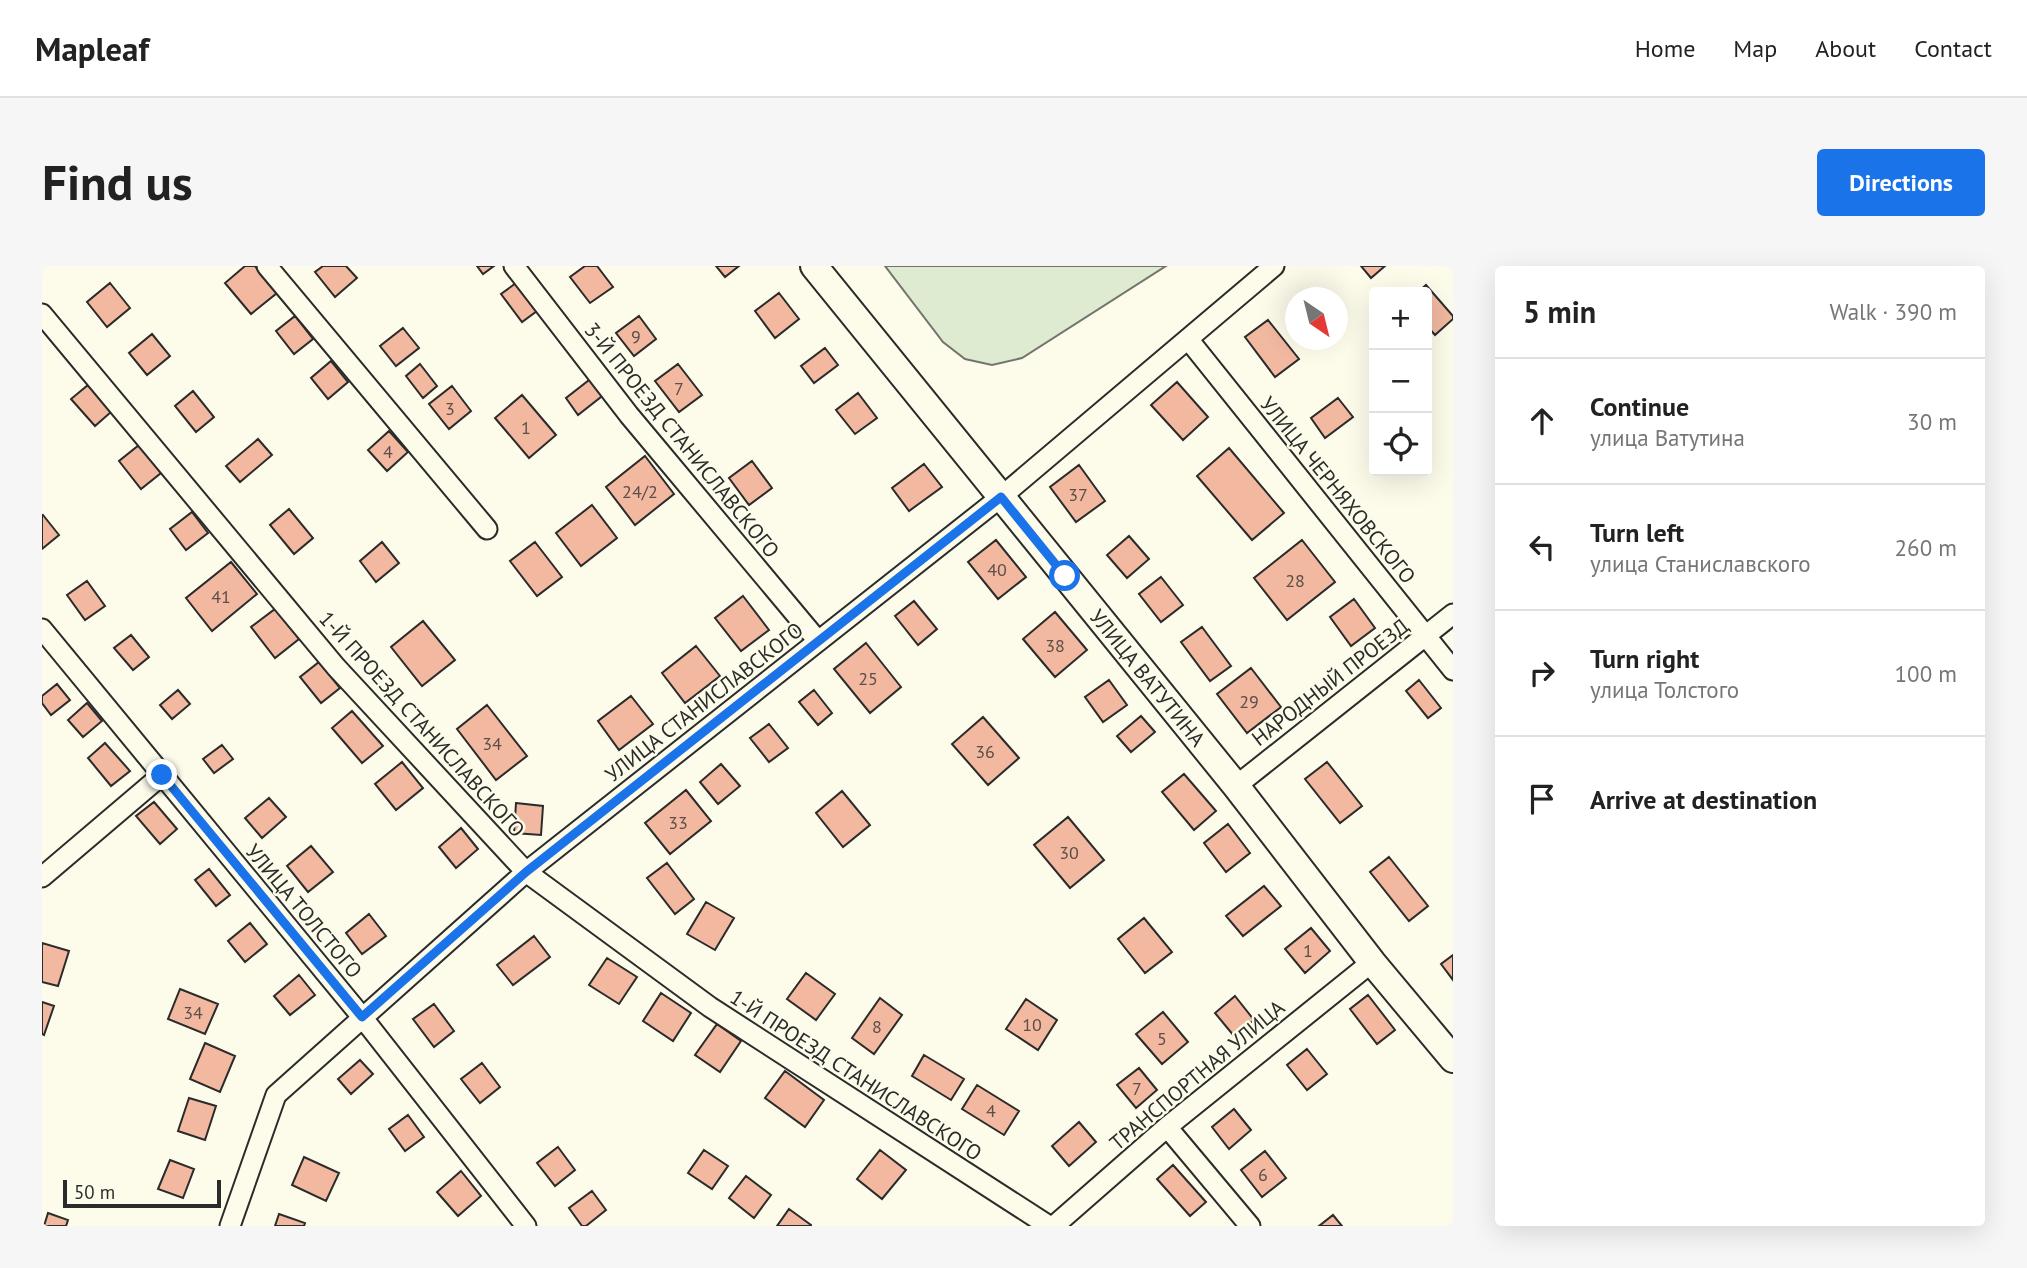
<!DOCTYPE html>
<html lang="en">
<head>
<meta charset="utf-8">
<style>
	body { margin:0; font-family:"PT Sans",sans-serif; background:#f6f6f6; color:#222 }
	.controls { position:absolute; right:21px; top:21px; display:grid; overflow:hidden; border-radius:7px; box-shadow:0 7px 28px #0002 }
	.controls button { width:63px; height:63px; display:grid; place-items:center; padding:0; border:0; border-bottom:2px solid #e0e0e0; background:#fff; color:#222; font:35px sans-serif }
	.compass { position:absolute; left:1243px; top:21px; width:63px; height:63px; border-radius:50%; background:#fff; box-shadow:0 7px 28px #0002; rotate:145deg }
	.scale { position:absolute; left:21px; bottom:18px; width:158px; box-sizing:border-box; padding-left:7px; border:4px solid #2b2b2b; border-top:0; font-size:19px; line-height:24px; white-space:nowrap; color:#2b2b2b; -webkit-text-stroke:5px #fdfbea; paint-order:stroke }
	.stop { position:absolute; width:21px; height:21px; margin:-16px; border:5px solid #1a73e8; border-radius:50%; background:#fff }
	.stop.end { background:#1a73e8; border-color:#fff; box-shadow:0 2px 7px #0008 }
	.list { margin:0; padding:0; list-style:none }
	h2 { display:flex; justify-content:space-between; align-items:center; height:91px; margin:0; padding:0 28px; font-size:30px }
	h2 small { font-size:23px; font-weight:400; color:#767676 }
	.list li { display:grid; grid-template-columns:46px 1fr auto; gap:21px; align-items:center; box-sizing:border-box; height:126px; padding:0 28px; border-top:2px solid #e0e0e0 }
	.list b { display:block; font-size:26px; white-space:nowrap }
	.list p { margin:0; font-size:23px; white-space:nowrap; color:#767676 }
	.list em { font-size:23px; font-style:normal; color:#767676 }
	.icon { flex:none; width:38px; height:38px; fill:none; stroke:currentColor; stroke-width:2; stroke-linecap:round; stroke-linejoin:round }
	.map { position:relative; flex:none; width:1411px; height:960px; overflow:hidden; border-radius:7px }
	header { display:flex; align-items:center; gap:42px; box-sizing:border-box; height:98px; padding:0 35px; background:#fff; border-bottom:2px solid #e0e0e0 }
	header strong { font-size:33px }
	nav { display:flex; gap:38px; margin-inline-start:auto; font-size:24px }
	.intro { display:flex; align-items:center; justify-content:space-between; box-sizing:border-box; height:168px; padding:0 42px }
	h1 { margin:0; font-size:49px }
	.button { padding:18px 32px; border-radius:7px; background:#1a73e8; color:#fff; font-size:24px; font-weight:700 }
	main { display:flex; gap:42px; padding:0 42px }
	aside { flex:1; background:#fff; border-radius:7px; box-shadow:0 7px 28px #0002 }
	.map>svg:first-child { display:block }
	.green { fill:#deebd1; stroke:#74746e; stroke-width:2 }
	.building { fill:#f2b8a0; stroke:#2b2b2b; stroke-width:2 }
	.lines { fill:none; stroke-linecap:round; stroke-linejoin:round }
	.street-casing { stroke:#2b2b2b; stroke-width:23 }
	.secondary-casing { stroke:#2b2b2b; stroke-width:30 }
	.street { stroke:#fdfbea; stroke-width:19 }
	.secondary { stroke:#fdfbea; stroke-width:26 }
	.route { stroke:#1a73e8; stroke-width:9 }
	.labels { text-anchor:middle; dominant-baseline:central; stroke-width:5; stroke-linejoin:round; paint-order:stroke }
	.number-label { font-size:18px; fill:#5d4e48 }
	.street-label { font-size:21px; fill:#2b2b2b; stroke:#fdfbea }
</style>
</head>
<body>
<header>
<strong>Mapleaf</strong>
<nav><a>Home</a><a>Map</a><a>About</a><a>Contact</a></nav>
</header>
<div class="intro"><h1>Find us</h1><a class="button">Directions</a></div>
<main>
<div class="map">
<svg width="1411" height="960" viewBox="0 0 1411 960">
	<rect width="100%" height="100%" fill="#fdfbea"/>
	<path class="green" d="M 843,0 L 1124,0 L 980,92 L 950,99 L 923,93 L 901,76 Z"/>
	<path class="building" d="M 203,0 L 213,0 L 235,27 L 209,48 L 183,17 Z
		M 281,0 L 304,0 L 315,12 L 293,31 L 273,6 Z
		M 435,0 L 452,0 L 441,8 Z
		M 543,0 L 555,0 L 571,21 L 548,37 L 528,11 Z
		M 674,0 L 697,0 L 683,11 Z
		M 1319,0 L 1343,0 L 1329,12 Z
		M 68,17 L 88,42 L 65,61 L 45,36 Z
		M 474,17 L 495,45 L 480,56 L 459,28 Z
		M 1384,19 L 1411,50 L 1411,53 L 1393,69 L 1385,60 L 1385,26 L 1376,26 Z
		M 737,27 L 757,53 L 733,72 L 713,45 Z
		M 253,50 L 271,73 L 252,88 L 234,65 Z
		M 597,50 L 614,73 L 592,90 L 574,67 Z
		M 1226,54 L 1257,93 L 1233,111 L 1203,71 Z
		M 361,62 L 377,82 L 354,100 L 338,80 Z
		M 110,68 L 128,90 L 105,109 L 87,87 Z
		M 783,82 L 796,99 L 772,117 L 759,100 Z
		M 289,95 L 306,116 L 286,133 L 269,112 Z
		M 378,98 L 395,120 L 381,132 L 364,110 Z
		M 636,98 L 660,129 L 637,146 L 613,115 Z
		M 551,111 L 564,127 L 536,149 L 524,132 Z
		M 1135,116 L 1166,151 L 1141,174 L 1109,139 Z
		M 46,119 L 69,146 L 53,160 L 29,133 Z
		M 410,120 L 429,145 L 407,163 L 387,138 Z
		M 151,125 L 172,151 L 154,166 L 133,140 Z
		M 816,127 L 835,152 L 813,168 L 794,144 Z
		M 480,129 L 514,169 L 487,192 L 453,152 Z
		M 1296,132 L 1311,151 L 1283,172 L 1269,152 Z
		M 347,165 L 366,186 L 345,205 L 326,184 Z
		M 216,173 L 230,189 L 198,216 L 184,200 Z
		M 97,179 L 119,207 L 99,223 L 77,195 Z
		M 1187,182 L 1242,247 L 1210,274 L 1155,210 Z
		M 603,190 L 632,228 L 593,259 L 564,221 Z
		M 710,195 L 730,222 L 707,239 L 687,212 Z
		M 882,198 L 900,221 L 867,245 L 850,222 Z
		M 1037,199 L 1063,235 L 1034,256 L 1008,221 Z
		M 550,239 L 575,272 L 539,300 L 514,267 Z
		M 247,243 L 271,272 L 252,288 L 228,259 Z
		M 150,246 L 166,267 L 144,284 L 128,263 Z
		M 1,249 L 17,269 L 0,283 L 0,250 Z
		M 1087,270 L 1107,293 L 1085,312 L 1065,289 Z
		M 954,274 L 984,311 L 956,333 L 926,296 Z
		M 1260,274 L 1293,316 L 1245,354 L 1212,312 Z
		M 340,276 L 357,297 L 334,316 L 318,295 Z
		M 493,276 L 520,311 L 495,330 L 468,295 Z
		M 189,296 L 215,328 L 170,365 L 144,332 Z
		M 1119,311 L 1141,339 L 1119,356 L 1097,328 Z
		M 45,315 L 63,340 L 43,354 L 25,329 Z
		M 701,330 L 727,364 L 699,385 L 673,352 Z
		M 1312,333 L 1333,362 L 1309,380 L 1288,351 Z
		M 872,335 L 895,363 L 876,379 L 853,350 Z
		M 233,343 L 257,373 L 233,392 L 209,361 Z
		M 1013,346 L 1045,384 L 1013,411 L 981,373 Z
		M 381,355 L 413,394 L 380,420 L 349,381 Z
		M 1160,361 L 1189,400 L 1168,415 L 1139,376 Z
		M 89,369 L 107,391 L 91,404 L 72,382 Z
		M 824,377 L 859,421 L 828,447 L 792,403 Z
		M 654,380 L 678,410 L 643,437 L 620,407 Z
		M 277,396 L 298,422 L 279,437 L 258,411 Z
		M 1209,402 L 1239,441 L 1205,467 L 1175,428 Z
		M 1067,414 L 1085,439 L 1061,456 L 1043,431 Z
		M 1377,414 L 1399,442 L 1386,452 L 1364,425 Z
		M 15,418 L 28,434 L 9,449 L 0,437 L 0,430 Z
		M 136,424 L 148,438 L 130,453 L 118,439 Z
		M 772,424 L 790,447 L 776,459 L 757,436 Z
		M 589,430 L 611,458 L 577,484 L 556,455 Z
		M 45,437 L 60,455 L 41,471 L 26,454 Z
		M 445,439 L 485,490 L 454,514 L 415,463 Z
		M 310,445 L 341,480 L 320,497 L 290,462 Z
		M 1099,450 L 1113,466 L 1089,486 L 1075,470 Z
		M 941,451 L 977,492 L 946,519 L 910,478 Z
		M 727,458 L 746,482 L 727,496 L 708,472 Z
		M 63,477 L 88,505 L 69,520 L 46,492 Z
		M 180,479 L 191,493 L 172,507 L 161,493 Z
		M 360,496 L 381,522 L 354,544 L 333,518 Z
		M 1285,496 L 1320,540 L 1298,557 L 1263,513 Z
		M 679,498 L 698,520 L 676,538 L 658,516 Z
		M 1142,508 L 1174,545 L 1152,564 L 1120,526 Z
		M 644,524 L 669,555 L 628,588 L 603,557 Z
		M 800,525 L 828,559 L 801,581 L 774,547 Z
		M 227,532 L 244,551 L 220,572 L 203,552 Z
		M 112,536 L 135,563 L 118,578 L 94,550 Z
		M 474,537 L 501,540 L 499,569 L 472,567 Z
		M 1026,551 L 1062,594 L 1028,622 L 992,579 Z
		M 1186,558 L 1208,587 L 1184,606 L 1162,577 Z
		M 419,562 L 436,583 L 414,602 L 397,581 Z
		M 269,580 L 291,606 L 266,626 L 245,600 Z
		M 1347,591 L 1386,640 L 1367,655 L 1328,606 Z
		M 625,597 L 652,633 L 633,648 L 605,612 Z
		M 167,603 L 188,629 L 174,640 L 153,614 Z
		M 1222,620 L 1239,640 L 1201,670 L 1184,650 Z
		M 664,636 L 692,652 L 673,684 L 645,668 Z
		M 327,648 L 344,670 L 320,688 L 304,667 Z
		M 1102,652 L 1130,686 L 1103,707 L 1076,673 Z
		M 208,657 L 225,678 L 203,696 L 186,675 Z
		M 1269,662 L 1288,685 L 1263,707 L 1243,683 Z
		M 492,670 L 508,691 L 471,719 L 455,699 Z
		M 0,677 L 27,685 L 16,720 L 0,716 Z
		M 1411,689 L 1411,714 L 1399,698 Z
		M 565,692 L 595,711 L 577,738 L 547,719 Z
		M 764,707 L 793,728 L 774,754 L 745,733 Z
		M 257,709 L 273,729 L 248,749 L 232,730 Z
		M 138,723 L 176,738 L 163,768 L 126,753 Z
		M 619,727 L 649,747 L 631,775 L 601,755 Z
		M 1326,729 L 1353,764 L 1335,778 L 1308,743 Z
		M 1193,730 L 1212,754 L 1192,770 L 1173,747 Z
		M 838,732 L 860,749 L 832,788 L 810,772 Z
		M 984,733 L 1015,754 L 996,784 L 964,763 Z
		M 0,736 L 12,740 L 2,769 L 0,768 Z
		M 392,738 L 412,765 L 392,781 L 371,753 Z
		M 1121,746 L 1146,776 L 1120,798 L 1094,768 Z
		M 675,758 L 699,775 L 678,806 L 653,789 Z
		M 163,777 L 193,790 L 178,826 L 148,813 Z
		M 1265,783 L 1285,808 L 1265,824 L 1245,799 Z
		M 882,789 L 922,813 L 909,834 L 870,810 Z
		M 318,794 L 331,808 L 309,828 L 296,813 Z
		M 440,797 L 458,821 L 438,837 L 419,813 Z
		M 1097,802 L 1115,824 L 1094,842 L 1075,819 Z
		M 743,805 L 782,834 L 763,861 L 723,832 Z
		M 935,819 L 977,845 L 962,869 L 920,843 Z
		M 147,832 L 174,840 L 163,874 L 136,865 Z
		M 1192,843 L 1209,864 L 1187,883 L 1170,861 Z
		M 366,849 L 382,871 L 363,885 L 347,863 Z
		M 1037,856 L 1054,876 L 1027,900 L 1010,880 Z
		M 516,881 L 533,904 L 513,920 L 495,897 Z
		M 662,884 L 686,900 L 670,923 L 646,907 Z
		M 838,884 L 864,904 L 840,933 L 815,913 Z
		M 1223,885 L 1244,912 L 1220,931 L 1199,904 Z
		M 262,891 L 297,907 L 284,935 L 250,919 Z
		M 128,894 L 152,903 L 141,932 L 116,923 Z
		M 1131,899 L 1164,936 L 1148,950 L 1115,913 Z
		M 419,905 L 439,930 L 416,950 L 395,926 Z
		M 704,910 L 729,929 L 712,952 L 687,932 Z
		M 550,925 L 564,944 L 544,960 L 540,960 L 527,942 Z
		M 747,943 L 769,959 L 769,960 L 735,960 Z
		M 6,947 L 26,954 L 24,960 L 2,960 Z
		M 237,948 L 263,957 L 262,960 L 233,960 Z
		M 1291,949 L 1300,960 L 1277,960 Z"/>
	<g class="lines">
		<g class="street-casing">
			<path id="street" d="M 225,0 L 445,263
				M 472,0 L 587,149 L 776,375
				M 0,48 L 294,401 L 484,606 L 668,741 L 1007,960
				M 1146,73 L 1411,404
				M 0,363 L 320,751 L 484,960
				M 1194,520 L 1411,348
				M 0,611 L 120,509
				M 1125,861 L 1208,960
				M 188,960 L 234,829 L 484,606 L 959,231 L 1232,0
				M 1012,960 L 1125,861 L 1330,696"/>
		</g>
		<g class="secondary-casing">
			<g id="secondary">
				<path id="s1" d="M 772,0 L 1194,520 L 1330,696 L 1411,793"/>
			</g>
		</g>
		<use href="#street" class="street"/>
		<use href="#secondary" class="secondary"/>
	</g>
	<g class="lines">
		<path class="route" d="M 120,509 L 320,751 L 484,606 L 959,231 L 1023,310"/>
	</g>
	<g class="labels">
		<g class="number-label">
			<text x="594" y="70">9</text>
			<text x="637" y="122">7</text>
			<text x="408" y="142">3</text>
			<text x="484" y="161">1</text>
			<text x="346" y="185">4</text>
			<text x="598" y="225">24/2</text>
			<text x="1036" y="228">37</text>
			<text x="955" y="303">40</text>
			<text x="1253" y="314">28</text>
			<text x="179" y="330">41</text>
			<text x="1013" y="379">38</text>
			<text x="826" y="412">25</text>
			<text x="1207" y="435">29</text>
			<text x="450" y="477">34</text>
			<text x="943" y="485">36</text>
			<text x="636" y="556">33</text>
			<text x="1027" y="586">30</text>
			<text x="1266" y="684">1</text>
			<text x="151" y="746">34</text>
			<text x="990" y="758">10</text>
			<text x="835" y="760">8</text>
			<text x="1120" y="772">5</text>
			<text x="1095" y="822">7</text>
			<text x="949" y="844">4</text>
			<text x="1221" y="908">6</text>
		</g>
		<g class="street-label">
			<text transform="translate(640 174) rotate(51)">3-Й ПРОЕЗД СТАНИСЛАВСКОГО</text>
			<text transform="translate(1296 224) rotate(51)">УЛИЦА ЧЕРНЯХОВСКОГО</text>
			<text stroke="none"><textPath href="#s1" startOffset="530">УЛИЦА ВАТУТИНА</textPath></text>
			<text transform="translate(1288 416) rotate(-38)">НАРОДНЫЙ ПРОЕЗД</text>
			<text transform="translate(662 436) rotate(-38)">УЛИЦА СТАНИСЛАВСКОГО</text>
			<text transform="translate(380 458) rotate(48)">1-Й ПРОЕЗД СТАНИСЛАВСКОГО</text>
			<text transform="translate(262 645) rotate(50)">УЛИЦА ТОЛСТОГО</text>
			<text transform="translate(814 809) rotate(33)">1-Й ПРОЕЗД СТАНИСЛАВСКОГО</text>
			<text transform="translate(1155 809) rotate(-40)">ТРАНСПОРТНАЯ УЛИЦА</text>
		</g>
	</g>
</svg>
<div class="controls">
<button>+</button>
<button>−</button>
<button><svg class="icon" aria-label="locate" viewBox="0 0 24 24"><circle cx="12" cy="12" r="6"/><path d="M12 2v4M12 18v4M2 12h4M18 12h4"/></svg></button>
</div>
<svg class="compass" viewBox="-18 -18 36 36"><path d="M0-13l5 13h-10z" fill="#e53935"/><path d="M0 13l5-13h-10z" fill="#767676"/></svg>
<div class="scale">50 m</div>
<div class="stop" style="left:1023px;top:310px"></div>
<div class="stop end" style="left:120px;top:509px"></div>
</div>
<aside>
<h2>5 min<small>Walk · 390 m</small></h2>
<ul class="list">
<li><svg class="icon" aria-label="ahead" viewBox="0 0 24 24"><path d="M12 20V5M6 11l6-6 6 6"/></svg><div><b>Continue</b><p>улица Ватутина</p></div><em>30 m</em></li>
<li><svg class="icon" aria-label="left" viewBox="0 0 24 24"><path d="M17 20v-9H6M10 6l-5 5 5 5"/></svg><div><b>Turn left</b><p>улица Станиславского</p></div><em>260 m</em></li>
<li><svg class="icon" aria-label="right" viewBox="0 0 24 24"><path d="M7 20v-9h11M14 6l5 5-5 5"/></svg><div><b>Turn right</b><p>улица Толстого</p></div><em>100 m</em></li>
<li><svg class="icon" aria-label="arrive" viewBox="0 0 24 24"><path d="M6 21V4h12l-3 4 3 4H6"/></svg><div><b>Arrive at destination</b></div></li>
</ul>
</aside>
</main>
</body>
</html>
